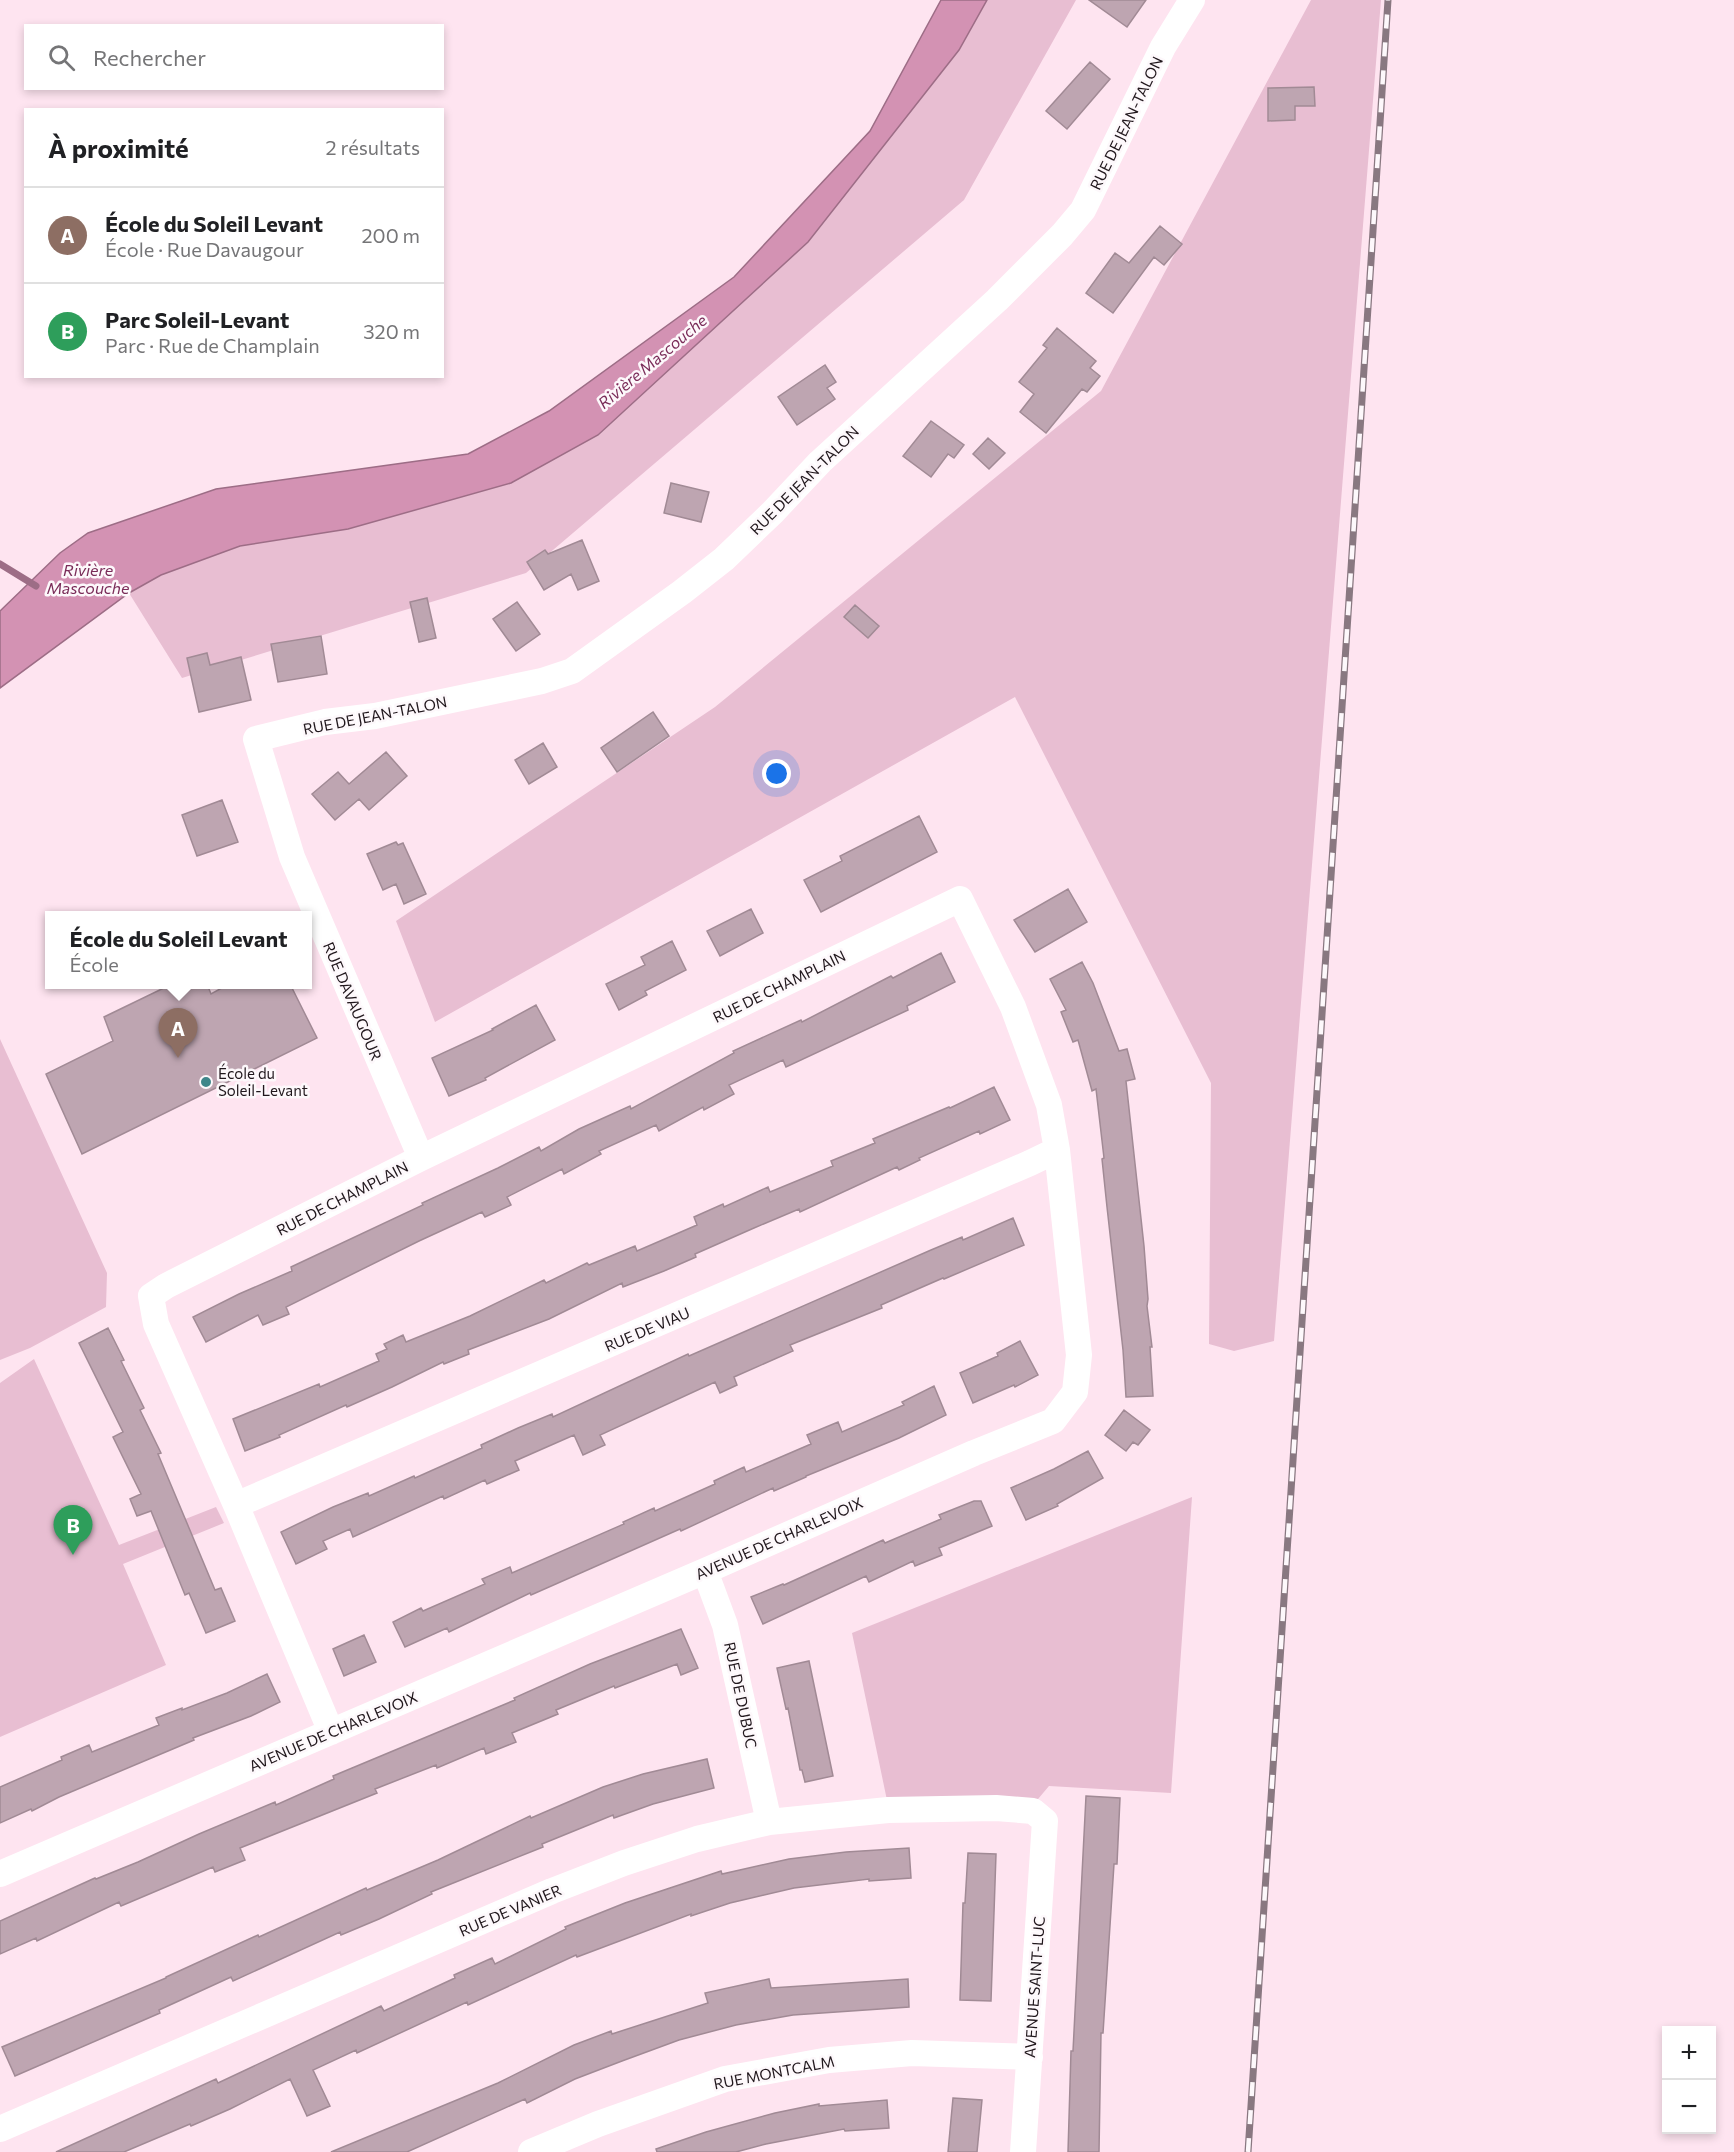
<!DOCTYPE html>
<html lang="fr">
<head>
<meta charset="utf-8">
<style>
	body { margin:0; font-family:Commissioner,sans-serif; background:#f6f6f6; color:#202124 }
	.controls { position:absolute; right:18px; bottom:18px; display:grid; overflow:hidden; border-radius:0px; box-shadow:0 3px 9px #0003 }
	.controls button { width:54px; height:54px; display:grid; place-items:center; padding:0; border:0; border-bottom:2px solid #e0e0e0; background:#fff; color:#202124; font:30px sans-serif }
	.you { position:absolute; left:777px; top:774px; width:21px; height:21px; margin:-15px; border:4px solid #fff; border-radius:50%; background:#1a73e8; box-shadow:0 0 0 9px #1a73e833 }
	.badge { display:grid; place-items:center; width:39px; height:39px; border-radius:50%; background:#1a73e8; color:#fff; font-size:20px; font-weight:700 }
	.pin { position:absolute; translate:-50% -50px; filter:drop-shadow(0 2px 3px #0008) }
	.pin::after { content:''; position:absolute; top:32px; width:21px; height:18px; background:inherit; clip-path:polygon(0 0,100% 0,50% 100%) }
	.popup { position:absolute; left:45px; top:911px; width:267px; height:78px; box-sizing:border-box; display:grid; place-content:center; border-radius:0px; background:#fff; filter:drop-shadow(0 2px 4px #0005); font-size:20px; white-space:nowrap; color:#757577 }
	.popup b { font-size:22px; color:#202124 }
	.popup::after { content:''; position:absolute; left:50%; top:100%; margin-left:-12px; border:12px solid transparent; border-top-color:#fff }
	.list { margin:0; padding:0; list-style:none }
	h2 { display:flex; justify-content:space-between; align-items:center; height:78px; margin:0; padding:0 24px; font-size:26px }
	h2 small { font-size:20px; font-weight:400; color:#757577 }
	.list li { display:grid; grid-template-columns:39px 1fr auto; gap:18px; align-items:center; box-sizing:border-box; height:96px; padding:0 24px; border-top:2px solid #e0e0e0 }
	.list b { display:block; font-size:22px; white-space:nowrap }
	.list p { margin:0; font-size:20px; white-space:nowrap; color:#757577 }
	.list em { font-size:20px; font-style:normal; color:#757577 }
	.icon { flex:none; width:33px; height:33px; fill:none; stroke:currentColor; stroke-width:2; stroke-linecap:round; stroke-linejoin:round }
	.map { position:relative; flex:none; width:1734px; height:2152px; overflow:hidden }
	.search { position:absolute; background:#fff; box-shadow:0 3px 9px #0003; left:24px; top:24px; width:420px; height:66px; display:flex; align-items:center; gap:15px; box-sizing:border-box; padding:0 21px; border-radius:0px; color:#757577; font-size:22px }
	.panel { position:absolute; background:#fff; box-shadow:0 3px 9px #0003; left:24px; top:108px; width:420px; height:270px; border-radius:0px }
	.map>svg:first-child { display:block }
	.green { fill:#e8bed2 }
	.water { fill:#d392b3; stroke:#9d6d86; stroke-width:1.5 }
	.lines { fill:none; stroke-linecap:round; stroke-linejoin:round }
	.stream { stroke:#9d6d86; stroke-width:7 }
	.building { fill:#bea5b1; stroke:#a18a95; stroke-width:1.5 }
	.street { stroke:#fff; stroke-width:26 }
	.rail-casing { stroke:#897881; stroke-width:7 }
	.rail { stroke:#fdf8fb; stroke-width:4.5; stroke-dasharray:14; stroke-linecap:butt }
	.poi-dot { fill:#3e868a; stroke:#fdf8fb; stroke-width:2 }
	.labels { text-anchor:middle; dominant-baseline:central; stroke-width:5; stroke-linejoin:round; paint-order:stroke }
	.street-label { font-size:15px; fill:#20171c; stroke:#fdf8fb }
	.poi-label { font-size:15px; fill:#20171c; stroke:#fdf8fb; text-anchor:start }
	.water-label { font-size:16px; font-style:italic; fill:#7a2c59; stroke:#fdf8fb }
</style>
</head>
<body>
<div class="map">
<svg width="1734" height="2152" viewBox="0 0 1734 2152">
	<rect width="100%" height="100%" fill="#fee4f0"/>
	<path class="green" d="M 987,0 L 1076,0 L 964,200 L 526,573 L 182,678 L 129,593 L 161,575 L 240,546 L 348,529 L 511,483 L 598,435 L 808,242 L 959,50 Z
		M 1311,0 L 1381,0 L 1274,1341 L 1234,1351 L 1209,1344 L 1211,1083 L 1015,697 L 435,1022 L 396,921 L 715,707 L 1101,391 Z
		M 0,1039 L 107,1273 L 106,1307 L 30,1348 L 0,1360 Z
		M 34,1359 L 119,1545 L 216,1507 L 224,1523 L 123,1564 L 166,1665 L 0,1737 L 0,1383 Z
		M 1192,1497 L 1171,1793 L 1049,1786 L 1033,1805 L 888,1805 L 852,1633 Z"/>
	<path class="water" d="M 941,0 L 987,0 L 959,50 L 808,242 L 598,435 L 511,483 L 348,529 L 240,546 L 161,575 L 129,593 L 0,688 L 0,611 L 60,553 L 88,533 L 216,489 L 468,454 L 549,411 L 734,277 L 870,131 Z"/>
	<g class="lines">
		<path class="stream" d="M 0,564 L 36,586"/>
	</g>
	<path class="building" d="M 1089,0 L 1146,0 L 1127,27 Z
		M 1090,62 L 1110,79 L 1067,129 L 1046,111 Z
		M 1314,87 L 1315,106 L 1295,106 L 1295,120 L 1268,121 L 1268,88 Z
		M 1160,226 L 1182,244 L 1164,265 L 1154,257 L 1113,313 L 1086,293 L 1115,253 L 1129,263 Z
		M 1057,328 L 1096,361 L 1090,368 L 1100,376 L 1087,392 L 1082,389 L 1046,433 L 1020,412 L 1034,394 L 1019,382 L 1047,348 L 1043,345 Z
		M 825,365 L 836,382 L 827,388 L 835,399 L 797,425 L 778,397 Z
		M 931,421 L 964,445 L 954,458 L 948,454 L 931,477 L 903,456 Z
		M 988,438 L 1005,453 L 989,469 L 973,454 Z
		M 671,483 L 709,492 L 701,522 L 664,513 Z
		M 582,540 L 599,581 L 578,590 L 571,574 L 544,590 L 527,562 L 545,550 L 548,554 Z
		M 427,598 L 436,638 L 419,642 L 410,602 Z
		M 517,602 L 540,634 L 516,651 L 493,619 Z
		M 855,605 L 879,626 L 868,638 L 844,617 Z
		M 321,636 L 327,674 L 278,682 L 271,644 Z
		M 207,653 L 210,665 L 241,657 L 251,700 L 199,712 L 187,658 Z
		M 653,712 L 669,736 L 617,772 L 601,748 Z
		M 543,743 L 557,767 L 529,784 L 515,760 Z
		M 386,752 L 407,776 L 369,810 L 359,799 L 335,820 L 312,794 L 338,772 L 349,784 Z
		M 222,800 L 238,842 L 197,856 L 182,815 Z
		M 919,816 L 937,852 L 821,912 L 804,880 L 842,861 L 840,856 Z
		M 396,842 L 398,845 L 403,843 L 426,894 L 404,904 L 396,884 L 383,890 L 367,854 Z
		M 1068,889 L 1087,922 L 1035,952 L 1014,920 Z
		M 751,909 L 763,933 L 720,956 L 707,931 Z
		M 672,941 L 686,970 L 645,991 L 647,995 L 619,1010 L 606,984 L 645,965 L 641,957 Z
		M 941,953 L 955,982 L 907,1006 L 908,1010 L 786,1067 L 783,1060 L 729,1085 L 734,1094 L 704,1110 L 703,1107 L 659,1131 L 656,1125 L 599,1151 L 601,1154 L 564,1174 L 562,1169 L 507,1197 L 511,1205 L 485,1217 L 482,1212 L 419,1241 L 286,1307 L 289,1314 L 263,1325 L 258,1315 L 206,1342 L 193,1317 L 239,1294 L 292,1271 L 291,1267 L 423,1205 L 422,1203 L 498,1168 L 539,1147 L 541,1151 L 579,1129 L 630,1106 L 631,1109 L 734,1053 L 733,1051 L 801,1020 L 802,1022 L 891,976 L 893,978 Z
		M 1082,962 L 1093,983 L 1119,1051 L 1127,1049 L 1135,1079 L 1126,1081 L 1144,1246 L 1148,1299 L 1147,1306 L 1152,1347 L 1150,1347 L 1153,1396 L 1126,1397 L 1123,1350 L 1107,1207 L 1102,1159 L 1104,1158 L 1096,1089 L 1092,1091 L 1078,1040 L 1073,1042 L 1061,1012 L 1066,1010 L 1050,979 Z
		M 172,984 L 207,984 L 211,994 L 229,984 L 290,984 L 317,1038 L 82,1154 L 46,1074 L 113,1041 L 104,1017 Z
		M 536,1005 L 555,1040 L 485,1078 L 486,1080 L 449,1096 L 432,1058 L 493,1030 L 492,1029 Z
		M 994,1087 L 1010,1120 L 980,1134 L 979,1131 L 919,1158 L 920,1160 L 899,1170 L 897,1167 L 800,1212 L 799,1209 L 754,1228 L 695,1254 L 696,1257 L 664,1271 L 623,1287 L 622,1283 L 549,1319 L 468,1350 L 469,1354 L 444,1364 L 443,1362 L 392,1387 L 347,1407 L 346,1405 L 279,1435 L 280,1437 L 245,1451 L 233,1419 L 319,1384 L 320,1387 L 379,1361 L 376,1354 L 387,1349 L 384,1344 L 403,1335 L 406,1342 L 470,1316 L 544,1280 L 546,1283 L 587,1263 L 589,1265 L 635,1246 L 637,1251 L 697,1225 L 694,1217 L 723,1204 L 724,1207 L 768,1187 L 770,1192 L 833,1166 L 831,1161 L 875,1143 L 873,1139 L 949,1107 L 950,1108 Z
		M 1013,1218 L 1024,1245 L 944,1279 L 943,1278 L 881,1305 L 882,1308 L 852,1320 L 790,1345 L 793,1351 L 734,1377 L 737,1385 L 720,1393 L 715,1382 L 600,1435 L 605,1445 L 583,1455 L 574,1435 L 515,1461 L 519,1470 L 487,1484 L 485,1480 L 444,1499 L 443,1496 L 353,1537 L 350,1529 L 323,1541 L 327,1549 L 296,1564 L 281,1532 L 333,1507 L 368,1493 L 369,1496 L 414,1476 L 415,1478 L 482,1448 L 481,1445 L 518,1428 L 552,1414 L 553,1417 L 688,1354 L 689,1356 L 931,1250 L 962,1237 L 963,1240 Z
		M 108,1328 L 124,1360 L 121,1361 L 144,1408 L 140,1410 L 161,1453 L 158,1454 L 215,1590 L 221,1588 L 235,1621 L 206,1633 L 189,1593 L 185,1595 L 151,1511 L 137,1516 L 130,1499 L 141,1494 L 113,1437 L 123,1432 L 79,1343 Z
		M 1020,1341 L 1038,1375 L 1015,1387 L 1014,1385 L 973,1403 L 960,1373 L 998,1356 L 997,1353 Z
		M 934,1386 L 946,1415 L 899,1438 L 806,1476 L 806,1477 L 774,1491 L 773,1488 L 681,1531 L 680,1529 L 531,1595 L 530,1593 L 449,1632 L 447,1628 L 405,1647 L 393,1622 L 421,1608 L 423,1611 L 485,1584 L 482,1579 L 510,1567 L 512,1573 L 624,1524 L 623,1522 L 654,1508 L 655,1511 L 715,1484 L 714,1481 L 744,1467 L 746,1472 L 811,1444 L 807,1435 L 838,1422 L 842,1432 L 904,1405 L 902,1402 Z
		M 1124,1410 L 1150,1430 L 1138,1445 L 1133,1442 L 1126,1451 L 1105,1435 Z
		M 1088,1451 L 1103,1478 L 1057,1504 L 1058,1506 L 1026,1520 L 1011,1488 L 1054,1469 Z
		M 974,1501 L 981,1501 L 992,1526 L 939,1548 L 942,1555 L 915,1566 L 913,1561 L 869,1582 L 866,1576 L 763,1624 L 751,1597 L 783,1584 L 784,1585 L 883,1540 L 885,1543 L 941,1519 L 939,1515 Z
		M 681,1629 L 698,1668 L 681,1675 L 677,1664 L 615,1688 L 614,1686 L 556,1710 L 558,1714 L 512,1733 L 516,1742 L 486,1754 L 484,1748 L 437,1768 L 436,1765 L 375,1789 L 377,1793 L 240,1848 L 245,1860 L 215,1872 L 213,1867 L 121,1906 L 119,1902 L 37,1941 L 36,1938 L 0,1954 L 0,1921 L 95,1878 L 96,1879 L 138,1862 L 199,1834 L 275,1802 L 276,1805 L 334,1779 L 333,1776 L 515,1700 L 514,1698 L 590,1664 Z
		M 364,1635 L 376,1662 L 344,1676 L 333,1649 Z
		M 809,1661 L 833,1776 L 805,1782 L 802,1770 L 800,1770 L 788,1708 L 786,1709 L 777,1668 Z
		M 267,1674 L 280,1702 L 251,1716 L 193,1738 L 194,1740 L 59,1797 L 32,1811 L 31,1809 L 0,1823 L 0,1787 L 62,1760 L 61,1757 L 89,1745 L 92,1752 L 159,1725 L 156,1718 L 182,1708 L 182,1710 L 227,1693 Z
		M 707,1759 L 714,1788 L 653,1804 L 614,1818 L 613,1815 L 542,1844 L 543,1847 L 431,1892 L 432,1894 L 379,1919 L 341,1935 L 340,1932 L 233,1981 L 231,1977 L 159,2010 L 160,2013 L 15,2076 L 2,2047 L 166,1978 L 166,1977 L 258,1935 L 259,1937 L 366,1888 L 367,1890 L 438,1860 L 530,1816 L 531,1818 L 603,1787 L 643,1774 Z
		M 1086,1796 L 1120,1798 L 1117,1864 L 1114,1864 L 1103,2033 L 1101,2033 L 1099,2152 L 1068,2152 L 1071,2051 L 1073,2051 Z
		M 909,1848 L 911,1878 L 869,1881 L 869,1879 L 794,1888 L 730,1903 L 691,1916 L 691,1914 L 577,1957 L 576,1955 L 468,2005 L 467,2002 L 357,2053 L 356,2050 L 313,2070 L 330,2106 L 307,2116 L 290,2079 L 230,2109 L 191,2126 L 190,2124 L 124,2152 L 56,2152 L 216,2079 L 218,2083 L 381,2006 L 384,2011 L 455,1978 L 454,1975 L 492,1958 L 495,1964 L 566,1929 L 565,1927 L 625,1903 L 721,1871 L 722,1874 L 789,1859 L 846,1852 Z
		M 968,1853 L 996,1854 L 991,2001 L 960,2000 L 963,1903 L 965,1903 Z
		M 769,1979 L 771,1988 L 908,1979 L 909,2007 L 793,2015 L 736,2025 L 679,2040 L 622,2061 L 575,2079 L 527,2103 L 525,2099 L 407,2152 L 331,2152 L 498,2083 L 574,2045 L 611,2031 L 612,2034 L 708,2003 L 705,1993 Z
		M 953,2098 L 982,2100 L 977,2152 L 948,2152 Z
		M 887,2100 L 889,2128 L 845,2131 L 844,2129 L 766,2144 L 736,2152 L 657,2152 L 656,2149 L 706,2132 L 775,2113 L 819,2104 L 819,2106 Z"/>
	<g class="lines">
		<path class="street" d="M 421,1158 L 292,857 L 256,739 L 325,722 L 375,716 L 542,681 L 572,671 L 682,592 L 724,559 L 773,512 L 820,462 L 997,300 L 1062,235 L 1083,210 L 1163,47 L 1192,0
			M 236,1505 L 1030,1163 L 1057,1150
			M 705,1571 L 725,1625 L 769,1822
			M 0,1874 L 705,1571 L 974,1453 L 1053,1421 L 1075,1392 L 1079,1355 L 1057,1150 L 1049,1105 L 1013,1007 L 960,899 L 421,1158 L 166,1286 L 151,1296 L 156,1324 L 236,1505 L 331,1732
			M 0,2129 L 552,1891 L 624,1863 L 697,1839 L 769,1822 L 888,1810 L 996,1808 L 1033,1811 L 1045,1821 L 1023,2152
			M 531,2152 L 598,2124 L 725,2079 L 829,2060 L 912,2053 L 1030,2057"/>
		<g class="rail-casing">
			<path id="rail" d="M 1248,2152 L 1388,0"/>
		</g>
		<use href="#rail" class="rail"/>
	</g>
	<circle class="poi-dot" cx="206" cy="1082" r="6"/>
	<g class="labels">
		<g class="street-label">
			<text transform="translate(1126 123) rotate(-64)">RUE DE JEAN-TALON</text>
			<text transform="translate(804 480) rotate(-45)">RUE DE JEAN-TALON</text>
			<text transform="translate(375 715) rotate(-11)">RUE DE JEAN-TALON</text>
			<text transform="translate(779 986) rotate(-26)">RUE DE CHAMPLAIN</text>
			<text transform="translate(353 1001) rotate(67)">RUE DAVAUGOUR</text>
			<text transform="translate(342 1198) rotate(-27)">RUE DE CHAMPLAIN</text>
			<text transform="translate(647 1329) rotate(-23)">RUE DE VIAU</text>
			<text transform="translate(779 1538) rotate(-24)">AVENUE DE CHARLEVOIX</text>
			<text transform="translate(741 1695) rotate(78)">RUE DE DUBUC</text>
			<text transform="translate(333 1731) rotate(-23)">AVENUE DE CHARLEVOIX</text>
			<text transform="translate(510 1910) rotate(-23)">RUE DE VANIER</text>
			<text transform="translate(1034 1987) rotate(-86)">AVENUE SAINT-LUC</text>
			<text transform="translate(774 2072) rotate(-11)">RUE MONTCALM</text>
		</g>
		<g class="poi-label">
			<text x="218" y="1073">École du<tspan x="218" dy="17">Soleil-Levant</tspan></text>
		</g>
		<g class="water-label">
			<text transform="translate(652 361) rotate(-40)">Rivière Mascouche</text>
			<text x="88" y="569">Rivière<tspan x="88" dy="18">Mascouche</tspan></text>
		</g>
	</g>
</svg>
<div class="controls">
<button>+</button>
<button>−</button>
</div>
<div class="you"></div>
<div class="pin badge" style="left:178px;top:1058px;background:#8d6e63">A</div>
<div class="popup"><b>École du Soleil Levant</b>École</div>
<div class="pin badge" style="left:73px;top:1555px;background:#2e9e5b">B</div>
<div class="search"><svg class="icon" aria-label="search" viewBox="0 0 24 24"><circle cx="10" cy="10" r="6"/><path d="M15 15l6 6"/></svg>Rechercher</div>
<section class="panel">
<h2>À proximité<small>2 résultats</small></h2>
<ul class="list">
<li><span class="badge" style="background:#8d6e63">A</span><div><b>École du Soleil Levant</b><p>École · Rue Davaugour</p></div><em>200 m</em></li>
<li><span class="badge" style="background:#2e9e5b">B</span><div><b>Parc Soleil-Levant</b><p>Parc · Rue de Champlain</p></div><em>320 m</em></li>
</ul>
</section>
</div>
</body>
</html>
